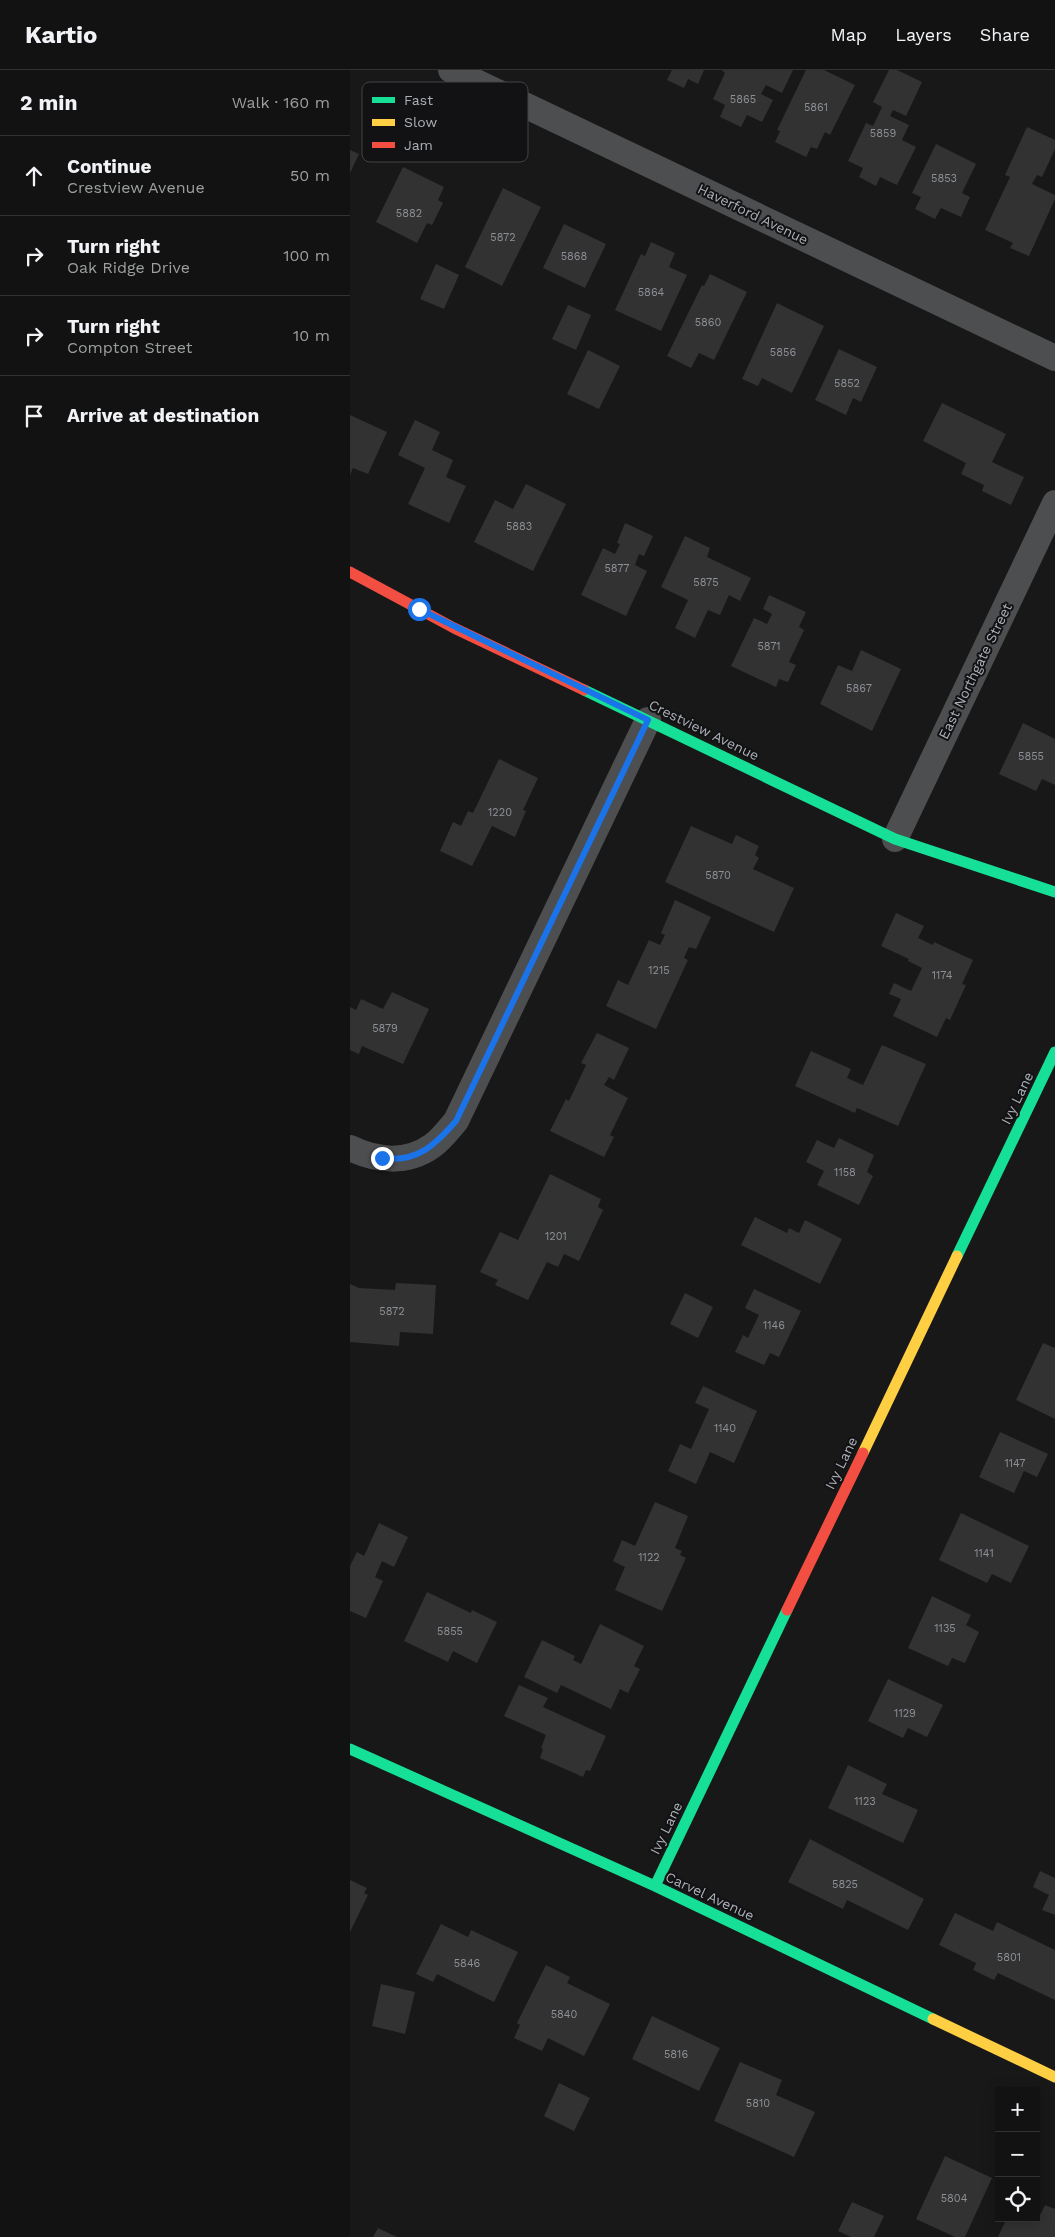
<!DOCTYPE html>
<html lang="en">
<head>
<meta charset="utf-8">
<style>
	body { margin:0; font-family:"Work Sans",sans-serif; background:#1f2020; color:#f1f3f6 }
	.controls { position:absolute; right:15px; bottom:15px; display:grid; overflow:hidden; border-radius:0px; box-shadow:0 2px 12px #0003 }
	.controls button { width:45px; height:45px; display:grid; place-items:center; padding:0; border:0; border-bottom:1px solid #313232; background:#121212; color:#f1f3f6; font:25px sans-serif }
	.stop { position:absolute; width:15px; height:15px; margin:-11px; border:4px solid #1a73e8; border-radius:50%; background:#fff }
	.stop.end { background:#1a73e8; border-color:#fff; box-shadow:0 1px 5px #0008 }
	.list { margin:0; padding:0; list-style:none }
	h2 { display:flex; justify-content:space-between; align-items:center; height:65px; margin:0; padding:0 20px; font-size:21px }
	h2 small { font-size:16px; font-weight:400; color:#9c9e9f }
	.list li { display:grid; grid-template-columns:32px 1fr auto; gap:15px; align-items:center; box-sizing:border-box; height:80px; padding:0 20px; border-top:1px solid #313232 }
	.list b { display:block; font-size:19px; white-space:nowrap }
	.list p { margin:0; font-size:16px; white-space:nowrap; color:#9c9e9f }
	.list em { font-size:16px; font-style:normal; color:#9c9e9f }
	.icon { flex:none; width:28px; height:28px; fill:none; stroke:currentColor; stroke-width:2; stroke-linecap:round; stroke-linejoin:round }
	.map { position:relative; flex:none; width:705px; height:2167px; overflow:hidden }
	header { display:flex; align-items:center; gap:30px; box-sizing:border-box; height:70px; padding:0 25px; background:#121212; border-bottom:1px solid #313232 }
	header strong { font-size:24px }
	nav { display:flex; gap:28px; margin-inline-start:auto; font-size:18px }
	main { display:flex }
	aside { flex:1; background:#121212 }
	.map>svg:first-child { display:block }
	.building { fill:#323233 }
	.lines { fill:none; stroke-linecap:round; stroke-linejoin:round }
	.street { stroke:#4d4e50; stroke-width:26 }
	.fast { stroke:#16e098; stroke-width:11 }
	.slow { stroke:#ffcf43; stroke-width:11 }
	.jam { stroke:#f24e42; stroke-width:11 }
	.route { stroke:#1a73e8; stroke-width:6 }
	.labels { text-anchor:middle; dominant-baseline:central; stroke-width:4; stroke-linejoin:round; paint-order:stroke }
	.number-label { font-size:11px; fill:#8d9196 }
	.street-label { font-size:14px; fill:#abb1b7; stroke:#121214 }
	.key { fill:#121214; stroke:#404245; stroke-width:1 }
	.key-label { font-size:14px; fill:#abb1b7 }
</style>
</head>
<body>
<header>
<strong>Kartio</strong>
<nav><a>Map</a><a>Layers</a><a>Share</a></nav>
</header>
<main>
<aside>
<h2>2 min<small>Walk · 160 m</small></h2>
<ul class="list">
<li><svg class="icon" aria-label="ahead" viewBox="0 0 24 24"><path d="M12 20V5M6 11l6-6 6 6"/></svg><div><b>Continue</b><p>Crestview Avenue</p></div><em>50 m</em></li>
<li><svg class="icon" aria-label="right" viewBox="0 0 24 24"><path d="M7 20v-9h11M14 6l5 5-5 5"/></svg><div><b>Turn right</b><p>Oak Ridge Drive</p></div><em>100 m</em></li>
<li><svg class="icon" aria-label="right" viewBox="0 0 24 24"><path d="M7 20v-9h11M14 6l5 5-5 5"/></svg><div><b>Turn right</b><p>Compton Street</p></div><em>10 m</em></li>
<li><svg class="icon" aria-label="arrive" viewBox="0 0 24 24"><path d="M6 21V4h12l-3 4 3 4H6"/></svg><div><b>Arrive at destination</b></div></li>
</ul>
</aside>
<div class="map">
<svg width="705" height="2167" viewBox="0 0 705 2167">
	<rect width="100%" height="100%" fill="#181818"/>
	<path class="building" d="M 322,0 L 354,0 L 348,14 L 338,9 L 334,18 L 317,10 Z
		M 372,0 L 443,0 L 432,23 L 416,15 L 411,24 L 423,30 L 412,52 L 397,45 L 391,57 L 370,47 L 375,35 L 363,29 L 375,3 Z
		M 456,0 L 474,0 L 505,15 L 480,65 L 475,62 L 467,79 L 461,77 L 456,87 L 425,72 L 430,61 L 427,60 Z
		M 539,0 L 547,0 L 572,12 L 556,46 L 543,40 L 540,46 L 559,55 L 552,70 L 566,77 L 547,115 L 530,107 L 526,116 L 509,107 L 513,98 L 498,91 L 516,53 L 523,56 L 532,37 L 523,32 Z
		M 677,57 L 705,70 L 705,79 L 692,107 L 687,105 L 682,114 L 705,125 L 705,129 L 679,186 L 660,178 L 663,173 L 635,160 L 660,107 L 655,105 Z
		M 586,74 L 626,94 L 612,123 L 620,127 L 611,147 L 591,138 L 585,149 L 565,139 L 571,127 L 562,123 Z
		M 0,80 L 9,84 L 0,103 Z
		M 53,97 L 94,117 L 88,130 L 93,133 L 82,155 L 77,153 L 67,173 L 26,152 Z
		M 153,118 L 191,137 L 152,216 L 115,197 Z
		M 214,154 L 256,174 L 235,218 L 193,198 Z
		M 301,172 L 325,183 L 319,197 L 337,205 L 311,261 L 265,240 L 291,184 L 295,186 Z
		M 86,194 L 109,205 L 94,239 L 70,229 Z
		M 360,204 L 397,222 L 364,290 L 349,283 L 341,298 L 317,286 L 352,215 L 354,216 Z
		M 427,233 L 474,256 L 442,323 L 412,308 L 408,316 L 392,309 Z
		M 218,235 L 241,245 L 226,280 L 202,269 Z
		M 489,279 L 527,297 L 511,332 L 503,328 L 496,345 L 465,330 Z
		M 238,280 L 270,296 L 249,339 L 217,324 Z
		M 592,333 L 656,364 L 642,392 L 674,407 L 661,435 L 632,421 L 634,415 L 611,404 L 616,393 L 573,371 Z
		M 0,345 L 37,362 L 18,404 L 3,398 L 0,405 Z
		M 65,350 L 90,362 L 82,380 L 103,390 L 96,407 L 116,416 L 99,453 L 58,434 L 75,398 L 48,385 Z
		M 176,414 L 216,434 L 183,501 L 124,472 L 145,430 L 163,439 Z
		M 275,453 L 303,466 L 294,486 L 289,484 L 285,495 L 297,501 L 276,546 L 231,525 L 253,478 L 265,484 L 270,474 L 267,473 Z
		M 335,466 L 360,478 L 357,487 L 401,508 L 390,531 L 379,525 L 370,545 L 358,540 L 345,568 L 325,558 L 338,530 L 311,517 Z
		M 419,525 L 456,542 L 449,557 L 454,560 L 439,592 L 446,595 L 438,612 L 429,609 L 426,617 L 381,596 L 404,548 L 417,554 L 422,544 L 413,539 Z
		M 511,580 L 551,599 L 522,661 L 470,634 L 488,595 L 502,601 Z
		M 673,653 L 705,669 L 705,715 L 692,709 L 686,721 L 649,704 Z
		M 149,689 L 188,708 L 173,740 L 176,741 L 165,767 L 142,756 L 122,796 L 90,781 L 103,752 L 111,756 L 118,741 L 123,743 Z
		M 341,756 L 382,774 L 386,765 L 409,776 L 405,785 L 409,788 L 403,799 L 444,818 L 424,862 L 315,812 Z
		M 325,830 L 361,847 L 346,879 L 339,877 L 334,888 L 338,890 L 306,959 L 256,936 L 268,910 L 278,915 L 299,870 L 310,875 L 315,865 L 311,863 Z
		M 546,843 L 574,856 L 568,868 L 583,875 L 584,872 L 623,890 L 612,914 L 616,915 L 600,950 L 596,948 L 587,967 L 543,946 L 551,929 L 539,924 L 544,913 L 561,921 L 572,898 L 558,891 L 559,889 L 531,876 Z
		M 42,922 L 79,939 L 53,994 L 12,976 L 9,984 L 0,980 L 0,937 L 6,940 L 11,929 L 33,939 Z
		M 247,963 L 279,978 L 264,1010 L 259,1007 L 254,1015 L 278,1028 L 260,1065 L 264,1067 L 254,1087 L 200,1061 L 216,1029 L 219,1031 L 236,995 L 231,993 Z
		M 532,975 L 576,994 L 548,1056 L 507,1038 L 505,1043 L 445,1016 L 461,981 L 501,999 L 497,1008 L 513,1015 Z
		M 489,1068 L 524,1085 L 517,1102 L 523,1106 L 509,1135 L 467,1115 L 474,1101 L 456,1092 L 467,1070 L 484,1078 Z
		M 200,1104 L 251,1129 L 248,1137 L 253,1140 L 229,1191 L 214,1184 L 208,1197 L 197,1192 L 178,1230 L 145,1215 L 148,1210 L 130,1202 L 150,1162 L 168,1170 Z
		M 405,1147 L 437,1163 L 439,1158 L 449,1163 L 455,1150 L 492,1169 L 470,1214 L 391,1175 Z
		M 46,1213 L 86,1215 L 83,1264 L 50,1262 L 49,1276 L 0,1272 L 0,1214 L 9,1218 L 45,1220 Z
		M 404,1219 L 451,1241 L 429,1287 L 420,1283 L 414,1295 L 385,1282 L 393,1265 L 398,1268 L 409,1245 L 395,1238 Z
		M 335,1223 L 363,1237 L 348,1268 L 320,1254 Z
		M 693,1273 L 705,1278 L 705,1349 L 666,1330 Z
		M 353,1316 L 407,1341 L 384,1393 L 360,1382 L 346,1414 L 318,1401 L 330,1374 L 341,1379 L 359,1339 L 345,1333 Z
		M 650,1362 L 698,1384 L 687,1407 L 674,1401 L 664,1423 L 629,1407 Z
		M 305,1432 L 338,1446 L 325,1478 L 332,1481 L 330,1485 L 336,1488 L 312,1541 L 265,1520 L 275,1497 L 263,1491 L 272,1470 L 285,1476 Z
		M 611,1443 L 679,1476 L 661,1513 L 642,1504 L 637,1513 L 589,1490 Z
		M 29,1453 L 58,1467 L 44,1497 L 32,1491 L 25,1507 L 33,1511 L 16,1548 L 0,1541 L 0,1496 L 7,1482 L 14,1486 Z
		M 77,1522 L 121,1543 L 122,1540 L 147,1552 L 127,1593 L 103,1581 L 98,1592 L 54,1571 Z
		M 582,1526 L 621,1545 L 616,1555 L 629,1562 L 615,1593 L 602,1588 L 598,1596 L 558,1578 Z
		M 250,1554 L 294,1576 L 284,1596 L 290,1599 L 278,1623 L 270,1619 L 261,1639 L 211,1615 L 207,1623 L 174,1607 L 192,1570 L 225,1586 L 223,1590 L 231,1594 Z
		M 538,1609 L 593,1635 L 577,1667 L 558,1658 L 553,1668 L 518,1651 Z
		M 169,1615 L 198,1628 L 193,1637 L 256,1666 L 240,1701 L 236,1700 L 233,1707 L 190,1688 L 193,1679 L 191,1678 L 196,1665 L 154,1646 Z
		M 498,1695 L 537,1714 L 532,1724 L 568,1740 L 553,1773 L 478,1738 Z
		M 460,1769 L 574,1829 L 558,1860 L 497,1830 L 493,1839 L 438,1812 Z
		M 690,1801 L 705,1808 L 705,1845 L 692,1840 L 699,1825 L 683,1817 Z
		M 0,1810 L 17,1818 L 14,1823 L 18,1825 L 0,1862 Z
		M 605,1843 L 643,1861 L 647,1852 L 705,1880 L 705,1930 L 648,1903 L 644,1910 L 623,1900 L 626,1893 L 589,1875 Z
		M 91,1854 L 118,1867 L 121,1860 L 168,1882 L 144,1932 L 87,1904 L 83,1912 L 66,1904 Z
		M 196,1895 L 220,1907 L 217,1913 L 260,1934 L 234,1986 L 198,1968 L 192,1981 L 164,1968 L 170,1955 L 167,1953 Z
		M 31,1914 L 65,1922 L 55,1964 L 22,1956 Z
		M 302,1946 L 370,1978 L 349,2021 L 282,1989 Z
		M 390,1992 L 432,2010 L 426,2025 L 465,2042 L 444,2087 L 364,2051 Z
		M 209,2013 L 240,2028 L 224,2061 L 194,2046 Z
		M 595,2086 L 642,2108 L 615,2167 L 605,2167 L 566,2149 Z
		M 502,2132 L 534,2146 L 524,2167 L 501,2167 L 488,2161 Z
		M 695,2135 L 705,2139 L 705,2167 L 648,2167 L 657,2148 L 686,2148 L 686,2146 L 689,2147 Z
		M 28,2158 L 47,2167 L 23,2167 Z"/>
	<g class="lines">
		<path class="street" d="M 101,0 L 705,288
			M 545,769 L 705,433
			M 0,1078 C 26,1091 57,1094 82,1076 C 91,1070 99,1059 106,1051 L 298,650"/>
		<path class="fast" d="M 234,620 L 545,769 L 705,822
			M 607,1186 L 705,982
			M 0,1679 L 305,1816 L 583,1949
			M 305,1816 L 437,1540"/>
		<path class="slow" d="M 513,1383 L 607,1186
			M 583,1949 L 705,2007"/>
		<path class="jam" d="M 0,502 L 104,558 L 234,620
			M 437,1540 L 513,1383"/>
	</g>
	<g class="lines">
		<path class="route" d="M 32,1088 C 67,1093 85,1075 106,1051 L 298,650 L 69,539"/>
	</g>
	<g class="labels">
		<g class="number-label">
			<text x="393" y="29">5865</text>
			<text x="466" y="37">5861</text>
			<text x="533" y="63">5859</text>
			<text x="594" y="108">5853</text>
			<text x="59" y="143">5882</text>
			<text x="153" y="167">5872</text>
			<text x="224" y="186">5868</text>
			<text x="301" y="222">5864</text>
			<text x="358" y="252">5860</text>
			<text x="433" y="282">5856</text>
			<text x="497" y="313">5852</text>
			<text x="169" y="456">5883</text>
			<text x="267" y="498">5877</text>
			<text x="356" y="512">5875</text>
			<text x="419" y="576">5871</text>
			<text x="509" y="618">5867</text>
			<text x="681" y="686">5855</text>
			<text x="150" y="742">1220</text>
			<text x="368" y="805">5870</text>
			<text x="309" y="900">1215</text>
			<text x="592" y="905">1174</text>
			<text x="35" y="958">5879</text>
			<text x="495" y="1102">1158</text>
			<text x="206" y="1166">1201</text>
			<text x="42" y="1241">5872</text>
			<text x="424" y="1255">1146</text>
			<text x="375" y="1358">1140</text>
			<text x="665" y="1393">1147</text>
			<text x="634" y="1483">1141</text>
			<text x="299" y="1487">1122</text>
			<text x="595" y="1558">1135</text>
			<text x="100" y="1561">5855</text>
			<text x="555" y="1643">1129</text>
			<text x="515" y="1731">1123</text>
			<text x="495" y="1814">5825</text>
			<text x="659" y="1887">5801</text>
			<text x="117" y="1893">5846</text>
			<text x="214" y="1944">5840</text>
			<text x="326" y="1984">5816</text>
			<text x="408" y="2033">5810</text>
			<text x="604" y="2128">5804</text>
		</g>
		<g class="street-label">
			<text transform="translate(403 144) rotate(26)">Haverford Avenue</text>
			<text transform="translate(625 601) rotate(-64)">East Northgate Street</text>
			<text transform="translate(354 660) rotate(26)">Crestview Avenue</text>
			<text transform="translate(667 1028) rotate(-64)">Ivy Lane</text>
			<text transform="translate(491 1393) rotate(-64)">Ivy Lane</text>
			<text transform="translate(316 1758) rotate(-64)">Ivy Lane</text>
			<text transform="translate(360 1826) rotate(25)">Carvel Avenue</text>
		</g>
	</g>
	<rect x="12" y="12" width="166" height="80" rx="8" class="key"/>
	<rect x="22" y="27" width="23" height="6" fill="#16e098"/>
	<rect x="22" y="49" width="23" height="7" fill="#ffcf43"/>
	<rect x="22" y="72" width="23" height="6" fill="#f24e42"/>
	<g class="key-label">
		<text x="54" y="35">Fast</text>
		<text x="54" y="57">Slow</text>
		<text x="54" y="80">Jam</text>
	</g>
</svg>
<div class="controls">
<button>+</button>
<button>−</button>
<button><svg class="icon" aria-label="locate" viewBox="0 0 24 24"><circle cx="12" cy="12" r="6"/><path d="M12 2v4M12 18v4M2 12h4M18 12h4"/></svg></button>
</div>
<div class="stop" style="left:69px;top:539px"></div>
<div class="stop end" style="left:32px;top:1088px"></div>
</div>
</main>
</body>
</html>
